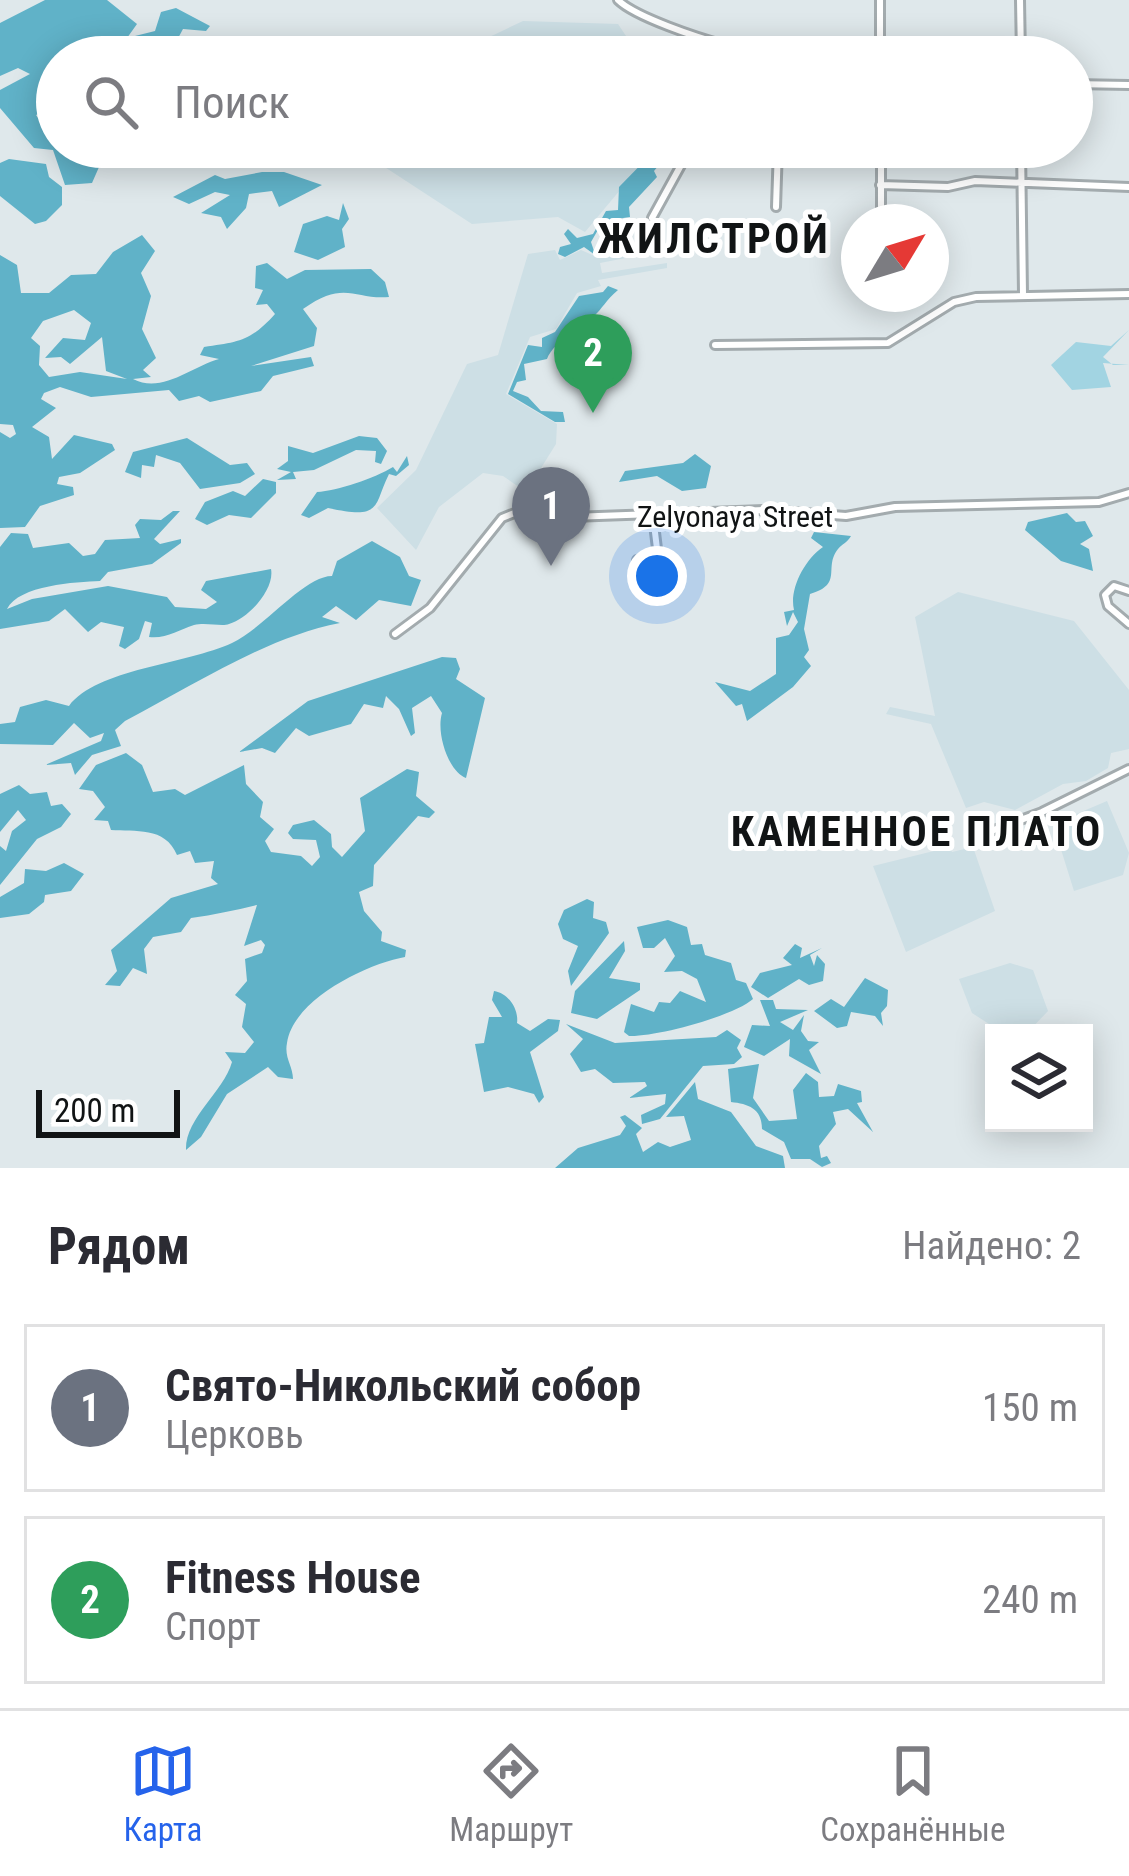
<!DOCTYPE html>
<html lang="ru">
<head>
<meta charset="utf-8">
<style>
	body { margin:0; font-family:"Roboto Condensed",sans-serif; background:#f7f7f7; color:#2b2b33 }
	.controls { position:absolute; right:36px; bottom:36px; display:grid; overflow:hidden; border-radius:0px; box-shadow:0 6px 30px #0003 }
	.controls button { width:108px; height:108px; display:grid; place-items:center; padding:0; border:0; border-bottom:3px solid #e1e1e2; background:#fff; color:#2b2b33; font:60px sans-serif }
	.compass { position:absolute; left:841px; top:204px; width:108px; height:108px; border-radius:50%; background:#fff; box-shadow:0 6px 30px #0003; rotate:52deg }
	.scale { position:absolute; left:36px; bottom:30px; width:144px; box-sizing:border-box; padding-left:12px; border:6px solid #111415; border-top:0; font-size:33px; line-height:42px; white-space:nowrap; color:#111415; -webkit-text-stroke:9px #fff; paint-order:stroke }
	.you { position:absolute; left:657px; top:576px; width:42px; height:42px; margin:-30px; border:9px solid #fff; border-radius:50%; background:#1a73e8; box-shadow:0 0 0 18px #1a73e833 }
	.badge { display:grid; place-items:center; width:78px; height:78px; border-radius:50%; background:#2563eb; color:#fff; font-size:39px; font-weight:700 }
	.pin { position:absolute; translate:-50% -99px; filter:drop-shadow(0 3px 6px #0008) }
	.pin::after { content:''; position:absolute; top:63px; width:42px; height:36px; background:inherit; clip-path:polygon(0 0,100% 0,50% 100%) }
	.list { margin:0; padding:0; list-style:none }
	h2 { display:flex; justify-content:space-between; align-items:center; height:156px; margin:0; padding:0 48px; font-size:51px }
	h2 small { font-size:39px; font-weight:400; color:#7c7c81 }
	.list li { display:grid; grid-template-columns:78px 1fr auto; gap:36px; align-items:center; box-sizing:border-box; height:168px; margin:0 24px 24px; padding:0 24px; border:3px solid #e1e1e2; border-radius:0px }
	.list b { display:block; font-size:45px; white-space:nowrap }
	.list p { margin:0; font-size:39px; white-space:nowrap; color:#7c7c81 }
	.list em { font-size:39px; font-style:normal; color:#7c7c81 }
	.icon { flex:none; width:66px; height:66px; fill:none; stroke:currentColor; stroke-width:2; stroke-linecap:round; stroke-linejoin:round }
	.map { position:relative; flex:none; width:1129px; height:1168px; overflow:hidden }
	.search { position:absolute; background:#fff; box-shadow:0 6px 30px #0003; left:36px; right:36px; top:36px; height:132px; display:flex; align-items:center; gap:30px; box-sizing:border-box; padding:0 42px; border-radius:66px; color:#7c7c81; font-size:45px }
	.sheet { height:540px; background:#fff }
	nav { display:flex; justify-content:space-around; align-items:center; box-sizing:border-box; height:168px; border-top:3px solid #e1e1e2; background:#fff; font-size:33px; color:#7c7c81 }
	nav a { display:grid; justify-items:center; gap:6px }
	nav .on { color:#2563eb }
	.map>svg:first-child { display:block }
	.built { fill:#cddfe5 }
	.green { fill:#a2d4e2 }
	.forest { fill:#60b2c8; fill-rule:evenodd }
	.lines { fill:none; stroke-linecap:round; stroke-linejoin:round }
	.minor-casing { stroke:#a3abae; stroke-width:12 }
	.minor { stroke:#fff; stroke-width:6 }
	.labels { text-anchor:middle; dominant-baseline:central; stroke-width:10; stroke-linejoin:round; paint-order:stroke }
	.street-label { font-size:30px; fill:#111415; stroke:#fff }
	.district-label { font-size:42px; font-weight:bold; letter-spacing:3px; fill:#111415; stroke:#fff }
</style>
</head>
<body>
<div class="map">
<svg width="1129" height="1168" viewBox="0 0 1129 1168">
	<rect width="100%" height="100%" fill="#dfe8eb"/>
	<path class="built" d="M 523,21 L 618,24 L 640,57 L 447,57 Z
		M 354,147 L 656,147 L 585,232 L 558,217 L 472,224 Z
		M 650,249 L 651,253 L 600,263 L 602,273 L 667,263 L 667,268 L 598,280 L 601,286 L 577,293 L 556,329 L 530,337 L 506,394 L 557,424 L 556,444 L 526,492 L 503,476 L 483,473 L 439,507 L 416,550 L 377,508 L 416,470 L 467,364 L 498,355 L 528,254 L 555,250 L 560,260 L 581,250 L 597,257 Z
		M 958,592 L 1074,621 L 1129,690 L 1129,749 L 1111,753 L 1108,768 L 1086,781 L 1063,784 L 1015,810 L 984,802 L 966,808 L 931,724 L 886,714 L 890,707 L 935,716 L 915,617 Z
		M 1107,801 L 1129,853 L 1123,875 L 1074,891 L 1053,824 Z
		M 950,847 L 952,852 L 973,847 L 995,911 L 906,952 L 873,866 Z
		M 1010,963 L 1033,970 L 1048,1011 L 1027,1033 L 1003,1033 L 972,1013 L 959,979 Z"/>
	<path class="green" d="M 1129,330 L 1103,357 L 1113,365 L 1129,365 L 1103,363 L 1111,387 L 1072,390 L 1051,365 L 1076,342 L 1111,346 Z"/>
	<path class="forest" d="M 45,0 L 107,0 L 137,24 L 127,38 L 155,31 L 161,12 L 176,8 L 210,26 L 206,31 L 183,29 L 176,42 L 216,46 L 217,57 L 103,57 L 98,51 L 94,57 L 57,57 L 57,116 L 51,109 L 36,115 L 40,121 L 49,117 L 57,125 L 57,147 L 122,147 L 118,154 L 103,158 L 92,183 L 65,185 L 53,150 L 34,148 L 0,108 L 0,90 L 30,74 L 18,68 L 0,76 L 0,23 Z
		M 658,147 L 674,147 L 654,171 L 657,177 L 629,207 L 630,217 L 603,221 L 591,242 L 594,251 L 615,253 L 598,257 L 584,247 L 565,257 L 558,254 L 560,247 L 571,244 L 564,234 L 568,229 L 577,238 L 593,234 L 606,211 L 618,210 L 619,187 Z
		M 9,159 L 46,164 L 49,177 L 62,187 L 62,205 L 46,221 L 35,224 L 0,196 L 0,163 Z
		M 262,172 L 284,172 L 322,185 L 279,207 L 272,191 L 249,194 L 246,208 L 227,229 L 221,217 L 201,213 L 230,195 L 215,192 L 189,204 L 173,197 L 215,175 L 225,179 Z
		M 343,203 L 349,219 L 342,229 L 345,247 L 318,260 L 294,252 L 303,224 L 327,216 L 339,220 Z
		M 142,235 L 155,251 L 141,273 L 151,296 L 142,329 L 156,358 L 143,370 L 151,377 L 133,379 C 162,394 191,367 219,359 L 200,355 L 204,347 C 238,342 250,342 275,314 L 267,304 L 256,305 L 263,290 L 255,288 L 256,266 L 267,263 L 287,279 L 305,270 L 371,269 L 385,282 L 389,297 C 354,300 345,279 303,309 L 317,328 L 314,346 L 251,366 L 311,357 L 314,366 L 273,376 L 261,391 L 210,402 L 199,396 L 179,401 L 169,390 L 91,397 L 60,387 L 44,393 L 41,399 L 56,408 L 32,427 L 49,437 L 52,459 L 74,435 L 112,444 L 115,450 L 80,473 L 59,477 L 57,484 L 73,487 L 74,495 L 40,506 L 25,527 L 0,528 L 0,432 L 10,438 L 16,434 L 13,425 L 0,424 L 0,255 L 17,265 L 21,293 L 49,293 L 71,275 L 96,274 L 113,252 ZM 74,310 L 91,323 L 85,340 L 63,338 L 45,358 L 61,357 L 70,364 L 102,337 L 106,371 L 127,379 L 80,372 L 49,377 L 39,365 L 40,346 L 31,338 L 43,321 Z
		M 608,286 L 618,290 C 606,300 602,309 594,316 C 582,329 555,339 547,359 L 524,364 L 526,380 L 517,382 L 513,391 L 528,397 L 541,411 L 563,412 L 565,422 L 555,422 L 508,394 L 528,345 L 542,347 L 542,338 L 555,332 L 579,296 L 603,292 Z
		M 359,436 L 377,438 L 387,451 L 381,464 L 375,462 L 376,451 L 356,450 L 314,470 L 293,472 L 296,479 L 277,480 L 291,472 L 277,469 L 288,461 L 288,446 L 313,453 Z
		M 187,438 L 230,465 L 247,463 L 255,474 L 240,483 L 200,489 L 180,463 L 156,455 L 154,467 L 142,465 L 141,478 L 125,472 L 133,452 Z
		M 695,454 L 711,466 L 706,488 L 682,491 L 657,476 L 619,482 L 625,471 L 683,463 Z
		M 407,456 L 409,465 L 396,476 L 389,474 C 373,506 383,520 328,508 L 309,518 L 301,515 L 317,492 C 337,491 375,478 393,467 L 397,472 Z
		M 263,479 L 276,482 L 276,493 L 251,518 L 229,515 L 207,525 L 195,519 L 205,502 L 233,491 L 245,496 Z
		M 173,511 L 180,511 L 154,539 L 160,544 L 181,539 L 181,543 L 152,564 L 108,572 L 100,581 C 76,582 19,585 7,609 L 32,599 L 108,586 L 167,597 L 175,607 L 206,609 L 217,602 L 201,590 L 206,581 L 271,569 C 275,589 249,618 229,624 C 222,627 206,622 194,625 C 179,630 166,639 149,637 L 152,623 L 145,621 L 139,639 L 125,649 L 119,646 L 124,627 L 101,622 L 88,632 L 65,609 L 49,621 L 0,629 L 0,547 L 11,533 L 28,534 L 33,548 L 69,543 L 83,556 L 95,554 L 105,540 L 140,538 L 135,525 L 140,519 L 161,520 Z
		M 1067,513 L 1076,522 L 1085,521 L 1093,536 L 1080,544 L 1089,549 L 1093,571 L 1061,561 L 1025,530 L 1028,522 Z
		M 814,532 L 851,536 C 848,542 842,544 838,549 C 823,568 844,584 810,594 L 804,629 L 809,650 L 804,657 L 811,666 L 793,687 L 747,721 L 742,704 L 736,706 L 715,682 L 750,691 L 776,674 L 776,638 L 789,635 L 798,622 L 793,612 L 787,626 L 784,612 L 794,610 C 789,590 804,560 823,547 L 811,538 Z
		M 372,541 L 400,557 L 409,576 L 421,580 L 411,606 L 379,600 L 356,620 L 336,606 L 322,617 L 340,623 C 267,637 196,684 125,721 L 115,730 L 121,746 L 92,755 L 75,775 L 71,763 L 45,765 L 101,741 L 104,733 L 90,738 L 74,723 L 53,745 L 0,744 L 0,724 L 15,722 L 20,707 L 46,700 L 69,706 C 96,669 187,664 232,643 C 263,629 304,576 332,576 L 337,561 Z
		M 442,657 L 456,658 L 460,669 L 456,679 L 485,698 L 466,778 C 448,771 436,733 442,713 L 431,696 L 412,708 L 415,733 L 411,736 L 399,709 L 386,696 L 383,708 L 364,704 L 351,724 L 309,736 L 296,728 L 275,753 L 262,748 L 239,752 L 308,701 Z
		M 126,753 L 142,765 L 153,792 L 175,789 L 185,795 L 244,765 L 246,784 L 263,802 L 260,817 L 274,829 L 265,841 L 271,852 L 301,856 L 312,866 L 320,857 L 316,840 L 293,839 L 288,833 L 293,825 L 314,820 L 331,834 L 332,847 L 342,857 L 365,831 L 360,798 L 407,769 L 419,772 L 416,796 L 435,812 L 429,818 L 418,816 L 374,865 L 373,886 L 359,892 L 364,911 L 382,932 L 381,941 L 406,950 L 405,957 C 369,963 293,999 287,1043 C 284,1058 293,1066 293,1079 L 278,1077 L 268,1067 L 227,1094 L 201,1137 L 186,1150 C 185,1118 223,1093 232,1062 L 225,1052 L 245,1053 L 254,1042 L 242,1027 L 246,1004 L 235,995 L 247,981 L 245,959 L 262,953 L 265,945 L 261,940 L 244,946 L 257,905 C 236,910 214,915 191,918 L 181,932 L 153,937 L 144,949 L 147,974 L 133,968 L 120,986 L 105,985 L 117,971 L 111,950 L 171,898 L 218,884 L 211,878 L 214,861 L 195,863 L 190,851 L 177,855 C 165,826 135,832 111,830 L 108,821 L 94,820 L 105,807 L 93,791 L 79,789 L 96,765 Z
		M 19,785 L 30,794 L 47,792 L 51,806 L 62,804 L 71,814 L 61,827 L 37,839 L 0,885 L 0,846 L 6,851 L 12,831 L 26,820 L 18,810 L 0,832 L 0,794 Z
		M 64,863 L 84,874 L 71,891 L 45,895 L 44,902 L 29,914 L 0,918 L 0,897 L 24,883 L 25,869 L 46,871 Z
		M 587,899 L 594,902 L 593,918 L 606,922 L 609,933 L 571,986 L 568,971 L 578,946 L 563,939 L 558,924 L 564,910 Z
		M 668,920 L 687,927 L 691,945 L 702,944 L 705,955 L 731,963 L 736,980 L 746,983 L 753,999 C 734,1016 656,1037 629,1036 L 624,1032 L 631,1004 L 654,1012 L 659,1002 L 670,1003 L 680,991 L 706,1002 L 697,979 L 682,971 L 664,972 L 675,956 L 665,938 L 654,948 L 643,948 L 637,927 Z
		M 624,941 L 625,951 L 609,978 L 640,983 L 640,990 L 597,1019 L 571,1013 L 575,991 Z
		M 795,944 L 802,948 L 800,958 L 822,948 L 810,955 L 814,966 L 817,955 L 825,964 L 823,981 L 809,985 L 799,979 L 768,998 L 751,987 L 760,973 L 792,965 L 783,958 Z
		M 865,978 L 888,990 L 887,1006 L 881,1013 L 883,1026 L 875,1016 L 851,1012 L 847,1026 L 837,1028 L 814,1011 L 831,999 L 844,1007 Z
		M 494,991 C 508,993 519,1009 517,1023 L 530,1031 L 548,1019 L 560,1020 L 558,1031 L 530,1052 L 544,1097 L 539,1103 L 534,1094 L 508,1087 L 484,1092 L 475,1044 L 484,1043 L 489,1017 L 502,1017 L 492,1000 Z
		M 760,1000 L 773,1000 L 776,1009 L 808,1010 L 780,1022 L 793,1030 L 804,1015 L 801,1031 L 808,1041 L 819,1042 L 809,1050 L 821,1074 L 789,1056 L 790,1039 L 764,1056 L 744,1047 L 752,1025 L 770,1026 Z
		M 566,1024 L 615,1043 L 716,1037 L 727,1030 L 741,1040 L 737,1048 L 742,1057 L 734,1064 L 703,1066 L 660,1119 L 642,1124 L 641,1115 L 665,1104 L 666,1094 L 629,1098 L 647,1086 L 645,1082 L 613,1083 L 595,1069 L 581,1072 L 570,1054 L 583,1039 Z
		M 759,1064 L 753,1098 L 769,1121 L 797,1119 L 793,1090 L 806,1073 L 818,1082 L 819,1097 L 834,1096 L 838,1084 L 861,1091 L 862,1102 L 857,1103 L 873,1132 L 848,1109 L 833,1112 L 836,1124 L 819,1146 L 821,1158 L 827,1156 L 831,1163 L 822,1167 L 810,1159 L 791,1159 L 784,1142 L 762,1129 C 762,1108 748,1104 731,1102 L 728,1069 Z
		M 695,1082 L 698,1099 L 731,1112 L 756,1146 L 783,1156 L 785,1168 L 555,1168 L 578,1148 L 620,1135 L 626,1126 L 620,1117 L 625,1115 L 642,1128 L 636,1134 L 643,1152 L 658,1142 L 670,1147 L 691,1140 L 684,1116 L 666,1117 Z"/>
	<g class="lines">
		<g class="minor-casing">
			<path id="minor" d="M 618,0 C 635,17 699,38 725,45 C 748,50 759,39 779,57
				M 880,0 L 880,57
				M 1020,0 L 1021,57
				M 1072,84 L 1129,85
				M 881,147 L 881,222
				M 1021,147 L 1023,294
				M 880,185 L 948,187 L 975,181 L 1129,187
				M 776,207 L 778,147
				M 652,218 L 691,147
				M 715,345 L 888,343 L 954,302 L 976,297 L 1129,294
				M 637,560 L 658,557 L 653,516
				M 1129,591 L 1114,586 L 1105,595 L 1108,606 L 1129,624
				M 395,634 L 430,608 L 502,518 L 532,506 L 571,517 L 764,510 L 846,516 L 895,507 L 1099,502 L 1129,493
				M 975,837 L 1042,812 L 1129,769"/>
		</g>
		<use href="#minor" class="minor"/>
	</g>
	<g class="labels">
		<g class="street-label">
			<text x="735" y="516">Zelyonaya Street</text>
		</g>
		<g class="district-label">
			<text x="714" y="238">ЖИЛСТРОЙ</text>
			<text x="917" y="831">КАМЕННОЕ ПЛАТО</text>
		</g>
	</g>
</svg>
<div class="controls">
<button><svg class="icon" aria-label="layers" viewBox="0 0 24 24"><path d="M12 4l9 5-9 5-9-5zM3 14l9 5 9-5"/></svg></button>
</div>
<svg class="compass" viewBox="-18 -18 36 36"><path d="M0-13l5 13h-10z" fill="#e53935"/><path d="M0 13l5-13h-10z" fill="#7c7c81"/></svg>
<div class="scale">200 m</div>
<div class="you"></div>
<div class="pin badge" style="left:551px;top:566px;background:#6b7280">1</div>
<div class="pin badge" style="left:593px;top:413px;background:#2e9e5b">2</div>
<div class="search"><svg class="icon" aria-label="search" viewBox="0 0 24 24"><circle cx="10" cy="10" r="6"/><path d="M15 15l6 6"/></svg>Поиск</div>
</div>
<section class="sheet">
<h2>Рядом<small>Найдено: 2</small></h2>
<ul class="list">
<li><span class="badge" style="background:#6b7280">1</span><div><b>Свято-Никольский собор</b><p>Церковь</p></div><em>150 m</em></li>
<li><span class="badge" style="background:#2e9e5b">2</span><div><b>Fitness House</b><p>Спорт</p></div><em>240 m</em></li>
</ul>
</section>
<nav>
<a class="on"><svg class="icon" aria-label="map" viewBox="0 0 24 24"><path d="M3 6l6-2 6 2 6-2v14l-6 2-6-2-6 2zM9 4v14M15 6v14"/></svg>Карта</a>
<a><svg class="icon" aria-label="directions" viewBox="0 0 24 24"><path d="M12 3l9 9-9 9-9-9zM9 14v-3h6M13 9l2 2-2 2"/></svg>Маршрут</a>
<a><svg class="icon" aria-label="saved" viewBox="0 0 24 24"><path d="M7 4h10v16l-5-4-5 4z"/></svg>Сохранённые</a>
</nav>
</body>
</html>
